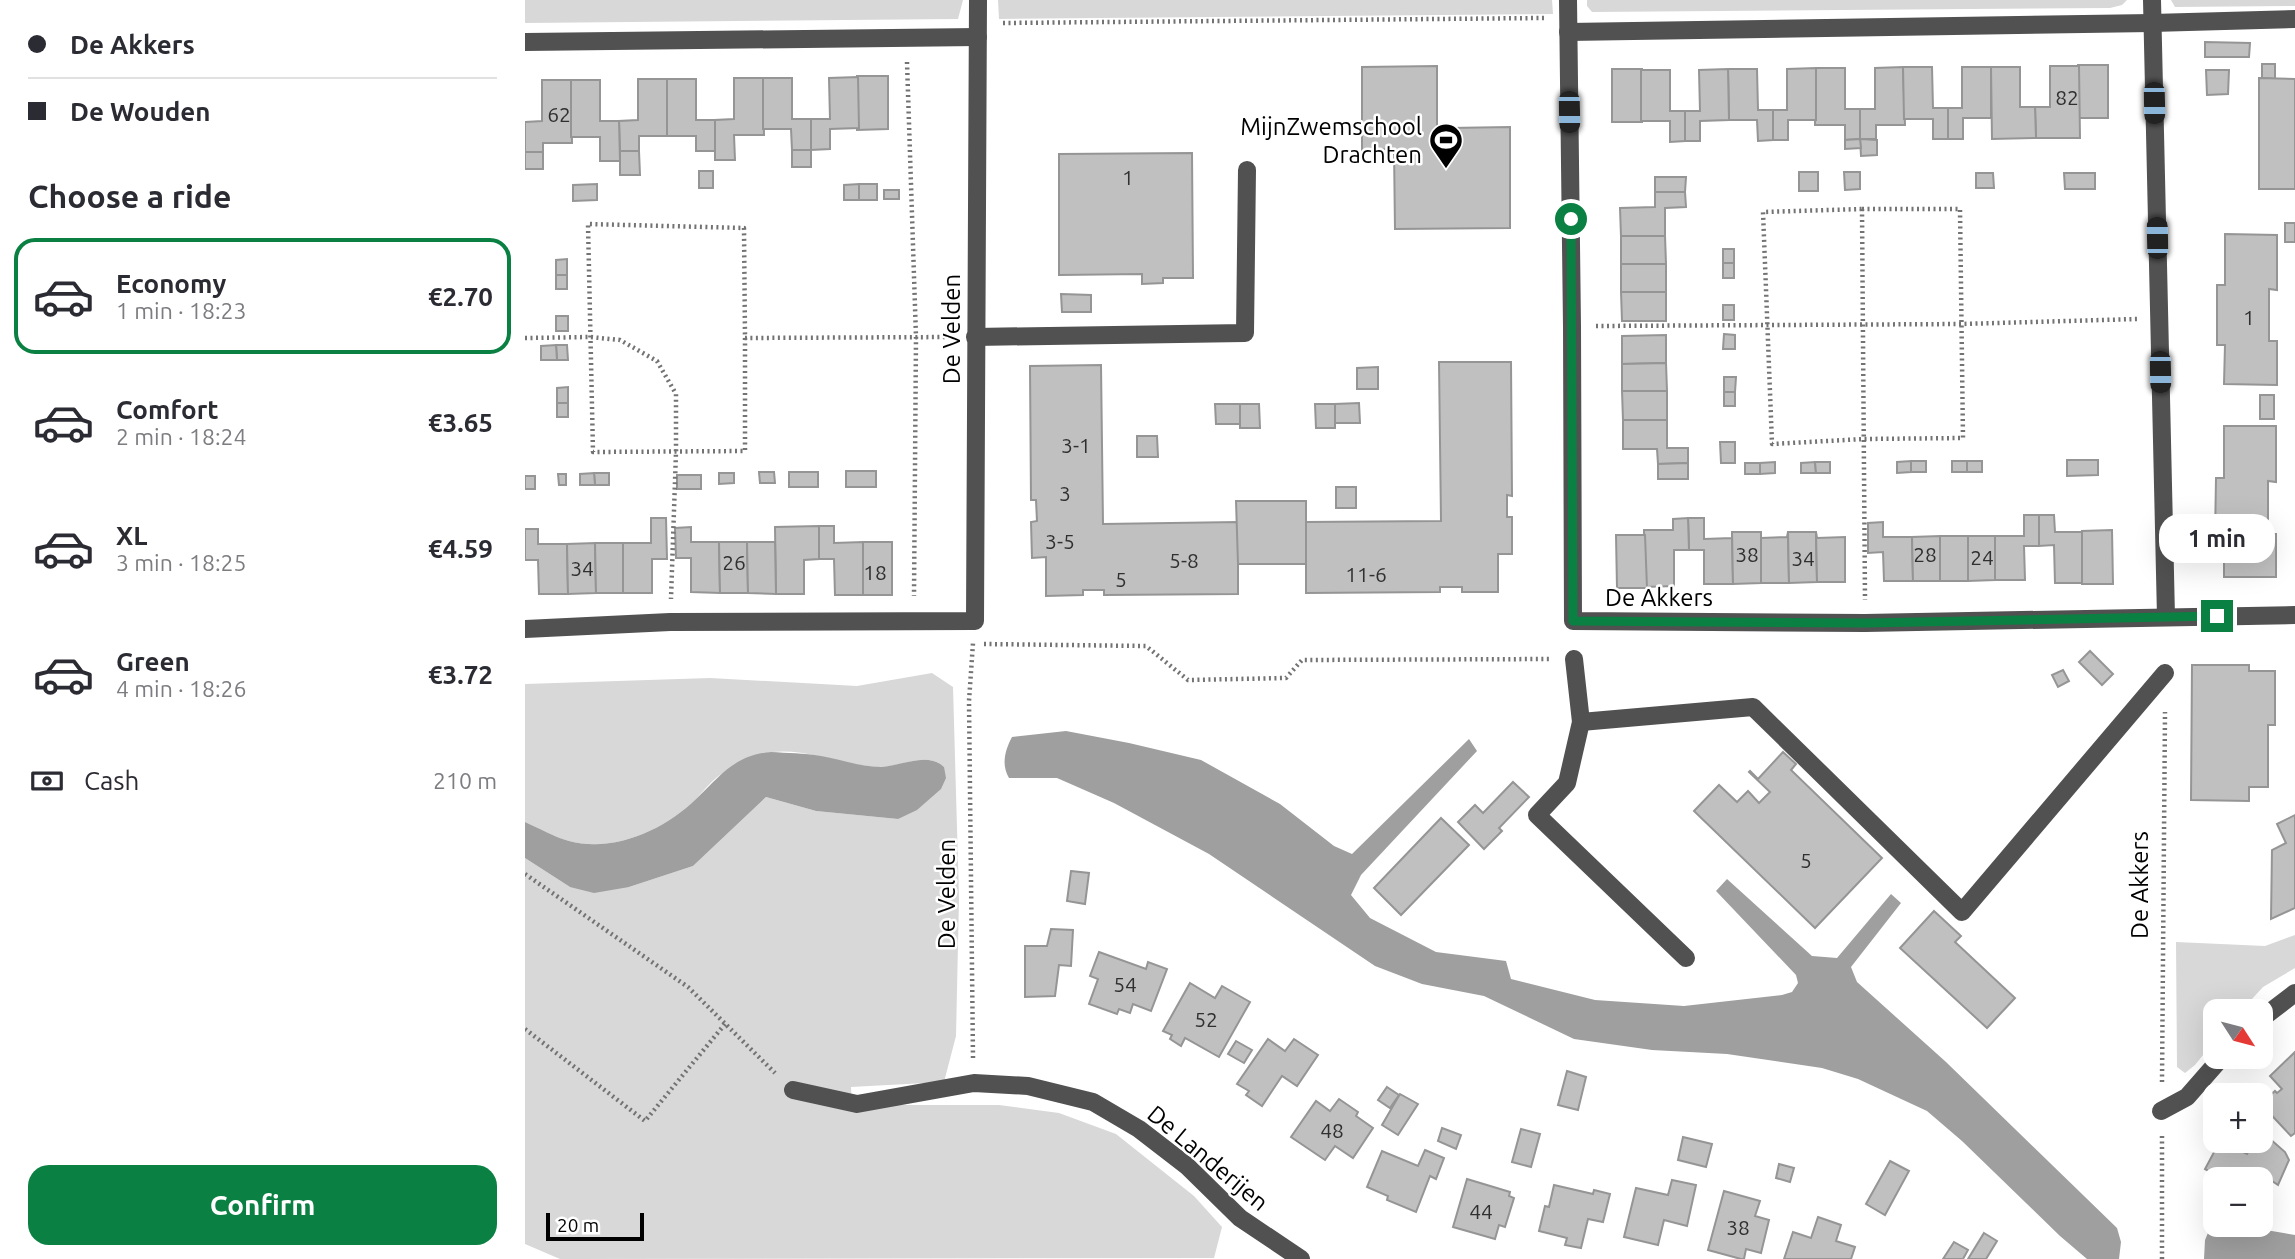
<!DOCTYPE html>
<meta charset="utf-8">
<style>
:root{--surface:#fff;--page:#f2f2f3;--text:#2b2b33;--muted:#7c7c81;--line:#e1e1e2;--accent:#0b8043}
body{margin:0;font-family:Ubuntu,sans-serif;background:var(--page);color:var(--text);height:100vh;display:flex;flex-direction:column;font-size:26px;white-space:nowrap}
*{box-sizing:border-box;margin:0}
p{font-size:23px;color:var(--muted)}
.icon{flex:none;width:38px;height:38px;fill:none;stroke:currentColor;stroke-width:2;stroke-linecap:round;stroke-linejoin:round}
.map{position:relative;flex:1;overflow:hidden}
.side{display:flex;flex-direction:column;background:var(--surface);width:525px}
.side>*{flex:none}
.hud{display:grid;align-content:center;height:154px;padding:0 28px;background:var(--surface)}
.needle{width:46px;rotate:126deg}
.tools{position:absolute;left:1678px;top:999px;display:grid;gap:14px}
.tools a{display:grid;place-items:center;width:70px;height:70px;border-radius:14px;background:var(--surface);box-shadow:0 7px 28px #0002;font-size:35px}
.scale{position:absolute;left:21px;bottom:18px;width:98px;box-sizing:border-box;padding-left:7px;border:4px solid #000;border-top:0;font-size:19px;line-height:24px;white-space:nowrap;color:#000;-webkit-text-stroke:5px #fff;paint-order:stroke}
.end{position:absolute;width:32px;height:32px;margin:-16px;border:9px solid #0b8043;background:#fff;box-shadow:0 0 0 4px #fff}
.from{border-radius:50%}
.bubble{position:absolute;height:49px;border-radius:21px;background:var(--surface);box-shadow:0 7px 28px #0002;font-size:23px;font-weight:600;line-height:49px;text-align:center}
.car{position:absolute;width:21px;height:42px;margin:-21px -10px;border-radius:9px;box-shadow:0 0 5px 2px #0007;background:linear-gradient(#222 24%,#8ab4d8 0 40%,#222 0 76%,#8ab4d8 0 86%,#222 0)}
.hud b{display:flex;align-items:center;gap:24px;height:66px;font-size:26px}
.hud b+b{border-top:2px solid var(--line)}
.hud i{width:18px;height:18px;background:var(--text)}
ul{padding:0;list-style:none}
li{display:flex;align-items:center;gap:21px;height:116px;margin:0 14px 10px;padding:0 14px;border:4px solid transparent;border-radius:21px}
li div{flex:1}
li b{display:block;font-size:26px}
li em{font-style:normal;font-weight:600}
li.selected{border-color:var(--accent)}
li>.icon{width:63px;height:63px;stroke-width:1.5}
h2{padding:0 28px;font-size:32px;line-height:84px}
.pay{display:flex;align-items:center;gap:18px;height:77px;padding:0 28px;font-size:26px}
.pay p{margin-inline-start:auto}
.primary-button{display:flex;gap:14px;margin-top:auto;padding:14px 28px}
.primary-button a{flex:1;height:80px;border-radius:21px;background:var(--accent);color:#fff;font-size:28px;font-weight:600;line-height:80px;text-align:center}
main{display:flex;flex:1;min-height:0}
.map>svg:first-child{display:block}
</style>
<main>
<section class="side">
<div class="hud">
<b><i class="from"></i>De Akkers</b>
<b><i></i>De Wouden</b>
</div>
<h2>Choose a ride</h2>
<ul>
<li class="selected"><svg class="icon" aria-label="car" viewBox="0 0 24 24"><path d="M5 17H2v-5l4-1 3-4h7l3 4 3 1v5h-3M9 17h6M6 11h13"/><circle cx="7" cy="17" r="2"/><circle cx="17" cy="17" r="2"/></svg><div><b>Economy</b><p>1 min · 18:23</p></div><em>€2.70</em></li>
<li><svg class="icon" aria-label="car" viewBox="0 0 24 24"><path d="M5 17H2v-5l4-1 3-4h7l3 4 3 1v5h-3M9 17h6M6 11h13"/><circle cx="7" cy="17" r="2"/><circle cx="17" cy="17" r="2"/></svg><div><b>Comfort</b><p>2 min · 18:24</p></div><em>€3.65</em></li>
<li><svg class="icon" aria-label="car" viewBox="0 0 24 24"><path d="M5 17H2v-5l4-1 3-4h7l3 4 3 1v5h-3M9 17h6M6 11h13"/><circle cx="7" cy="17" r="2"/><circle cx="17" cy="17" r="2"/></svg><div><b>XL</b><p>3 min · 18:25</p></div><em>€4.59</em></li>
<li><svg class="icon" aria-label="car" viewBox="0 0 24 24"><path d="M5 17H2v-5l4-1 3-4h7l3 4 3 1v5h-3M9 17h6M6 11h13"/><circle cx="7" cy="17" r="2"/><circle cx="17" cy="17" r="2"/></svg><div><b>Green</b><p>4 min · 18:26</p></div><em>€3.72</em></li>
</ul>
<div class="pay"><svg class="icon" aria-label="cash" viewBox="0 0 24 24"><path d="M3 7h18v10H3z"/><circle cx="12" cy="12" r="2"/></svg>Cash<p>210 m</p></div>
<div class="primary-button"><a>Confirm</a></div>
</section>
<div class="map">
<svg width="1770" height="1259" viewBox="0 0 1770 1259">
<rect width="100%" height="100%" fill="#fff"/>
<g fill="#d8d8d8">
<path d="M0,0H438L433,19L0,23Z"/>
<path d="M473,0H1027L1028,14L474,19Z"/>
<path d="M1062,0H1602L1597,5L1585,8L1067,12L1062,6Z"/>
<path d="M1646,0H1770V6L1650,7Z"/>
<path d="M407,673L428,687L434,898L431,1036L419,1082L326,1087L327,1105H474L534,1113L591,1134L669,1196L697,1227L689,1258L35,1259L0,1244V858L45,887H104L168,866L241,797L291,811L373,819L419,767C400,750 376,768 353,767C318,766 283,748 247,752C236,753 208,767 198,773C188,779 179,790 171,799C139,830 89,853 44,841C29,837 14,828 0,822V684L185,678L332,686Z"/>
<path d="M1770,935V968L1738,987L1716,1011L1690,1012V1040L1670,1065L1660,1073L1652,1067L1651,942L1740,946Z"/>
</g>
<g fill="#9f9f9f">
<path d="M541,731L604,743L676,760L755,804L809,846L827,854L944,739L952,751L836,875L826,895L845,918L911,952L981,961L986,979L1070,1000L1159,1006L1257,995L1267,992L1273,983L1271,975L1191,891L1202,879L1287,956L1312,958L1366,894L1376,903L1326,967L1332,982L1421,1062L1592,1228L1596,1242L1594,1259H1562L1535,1236L1437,1141L1402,1111L1333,1079L1297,1068L1202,1054L1127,1050L1049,1039L959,996L897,984L850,966L684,854L589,803L532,778H484C476,765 480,750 487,737Z"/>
<path d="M246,752C262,753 279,753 296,756C315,759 336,767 356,767C377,766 402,751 419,767L421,778L416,789L392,810L373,819L291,811L241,797L168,866L104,887L69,893L45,887L0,858V822C14,828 29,837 44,841C89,853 139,830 171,799C196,775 210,755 246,752Z"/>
<path d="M1690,1216V1225H1734L1741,1230L1770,1235V1259H1679L1680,1240Z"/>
</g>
<g fill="#c0c0c0" stroke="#959595" stroke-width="2">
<path d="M1680,42L1725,43L1724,57H1680Z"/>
<path d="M1737,64H1750V79L1737,78Z"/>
<path d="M1553,65H1583V118H1554Z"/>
<path d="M912,66V139H924V128L985,127V228L870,229L869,149L837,150V67Z"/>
<path d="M1525,66H1554L1555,138H1511L1510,107H1525Z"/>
<path d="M1378,67L1380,125H1351V139H1335V109H1350V68Z"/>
<path d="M1378,67H1407L1408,108H1423V139H1408V119H1379Z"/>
<path d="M1437,67H1466V118H1438V139H1423V108H1437Z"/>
<path d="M1466,67H1495V107H1510L1511,138L1467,139Z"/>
<path d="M1291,68H1320V109H1335V139L1320,140V125H1290Z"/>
<path d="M1291,68V120H1263V140H1248V110H1262V69Z"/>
<rect x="1087" y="69" width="30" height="53"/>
<path d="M1203,69H1232L1233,110H1248V140L1233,141L1232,120H1204Z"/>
<path d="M1203,69L1204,120L1175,121V141H1160V111H1175L1174,70Z"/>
<path d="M1116,70H1145V111H1160V141L1145,142V121H1116Z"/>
<path d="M1681,70H1704L1703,94L1682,95Z"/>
<path d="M332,76H363V129L332,130Z"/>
<path d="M333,77L334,128L305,129V149L286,150V119H305L304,78Z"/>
<path d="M209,78H238L239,135H209L210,160H190V120L209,119Z"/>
<path d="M238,78H267V119H286V150H267L266,129H238Z"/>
<path d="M1734,78L1770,79V189H1734Z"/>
<path d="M113,79H142V136H114V151H95L94,121L113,120Z"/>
<path d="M142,79H171V120H190V151H171V136H142Z"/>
<path d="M17,80H46L47,143H18V152H0V122L17,121Z"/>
<path d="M46,80H75V121H94L95,161H75V137H46Z"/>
<path d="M1335,139L1352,140V155L1336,156Z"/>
<path d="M1335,139L1336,148L1320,149V140Z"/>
<rect x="267" y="150" width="19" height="17"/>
<path d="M95,151H114L115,175H95Z"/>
<rect x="0" y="152" width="18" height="17"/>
<path d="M667,153L668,278H638V283L617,284V274L534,275V154Z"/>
<rect x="174" y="171" width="14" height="17"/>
<rect x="1274" y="172" width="19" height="19"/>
<path d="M1319,172H1335V189L1320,190Z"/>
<path d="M1451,173H1468L1469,188H1451Z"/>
<path d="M1539,173H1570V189H1540Z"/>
<path d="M1130,177H1161L1160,192H1130Z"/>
<path d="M72,184V200L48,201V185Z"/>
<path d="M334,184V200H319V185Z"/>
<rect x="334" y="184" width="18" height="16"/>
<rect x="359" y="190" width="15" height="9"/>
<path d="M1130,192H1160L1161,207L1140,208V236H1096L1095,208L1130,207Z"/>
<rect x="1760" y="223" width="10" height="19"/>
<path d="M1700,234L1752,235V290L1744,289V341H1752V385L1699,384L1700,345H1692V285H1700Z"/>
<path d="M1096,236H1140L1141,264H1096Z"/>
<rect x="1198" y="249" width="11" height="14"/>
<path d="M42,259V275H31V260Z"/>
<rect x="1198" y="263" width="11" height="15"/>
<rect x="1096" y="264" width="45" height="28"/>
<rect x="31" y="275" width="11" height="14"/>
<path d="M1096,292H1141V321H1097Z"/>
<path d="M536,294L566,295V312H537Z"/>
<rect x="1198" y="305" width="11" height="15"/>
<rect x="31" y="316" width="12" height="15"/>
<path d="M1199,334L1210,335V349H1198Z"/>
<path d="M1141,335V363L1097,364V336Z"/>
<path d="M31,345H42L43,360H32Z"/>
<path d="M31,345L32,360H16V346Z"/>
<path d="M914,362H986L987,496L982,495V517H987V554H973V592H937V587H915V592L781,593V522L916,521Z"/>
<path d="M1141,363L1142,391H1097V364Z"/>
<path d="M576,365L578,524L713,522V594L579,595V590H558V595L521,596V557L507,558L506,522L512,521L511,500H506L505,366Z"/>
<path d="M853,367V389H832V368Z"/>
<path d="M1199,377H1211L1210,392H1199Z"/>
<path d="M43,387V403H32V388Z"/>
<path d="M1097,391H1142V420H1098Z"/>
<rect x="1199" y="392" width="11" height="14"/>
<rect x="1735" y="395" width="14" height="24"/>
<rect x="32" y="403" width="11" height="14"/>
<path d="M834,403L835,423H809L810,404Z"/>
<path d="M690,404H715V424H691Z"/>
<path d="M715,404H734L735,428H715Z"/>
<path d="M790,404H810V428H791Z"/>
<path d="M1098,420H1142V448H1163V463L1133,464L1132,449H1098Z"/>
<path d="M1699,426H1751V482L1743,481V534H1751V577H1699V538L1690,537L1691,478H1699Z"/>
<path d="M612,436H632L633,457H612Z"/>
<path d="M1195,442H1210V463H1196Z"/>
<path d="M1542,460H1573V475L1542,476Z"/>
<rect x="1386" y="461" width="15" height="11"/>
<path d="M1386,461V472L1372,473V462Z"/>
<rect x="1427" y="461" width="15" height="11"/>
<rect x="1442" y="461" width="15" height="11"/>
<path d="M1250,462V473L1235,474V463Z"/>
<path d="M1290,462L1291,473H1276V463Z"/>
<path d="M1290,462H1305V473H1291Z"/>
<path d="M1163,463V479H1133V464Z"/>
<rect x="1220" y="463" width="15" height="11"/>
<rect x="321" y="471" width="30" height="16"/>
<path d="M234,472H249L250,483H235Z"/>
<rect x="264" y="472" width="29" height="15"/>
<path d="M69,473H84V485H70Z"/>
<path d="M69,473L70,485H55V474Z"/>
<path d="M194,473H209V483L194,484Z"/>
<path d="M33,474H41V485H34Z"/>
<rect x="152" y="475" width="24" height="14"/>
<rect x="0" y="476" width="10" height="13"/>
<rect x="811" y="487" width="20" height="21"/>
<path d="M711,501H781V564H713Z"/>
<path d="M1499,515H1514V546H1499L1500,580H1470V536H1499Z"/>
<path d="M1514,515H1529L1530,532H1559V583H1530L1529,545L1514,546Z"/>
<path d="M126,518H141L142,559H127V593H98V543H126Z"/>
<path d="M1163,518H1179V539L1207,538V532L1208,584H1179V550H1164Z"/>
<path d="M1163,518L1164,550H1149V586L1120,587L1119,530H1148V519Z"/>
<path d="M1358,522V537H1387L1388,581H1359L1358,552L1343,553V523Z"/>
<path d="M294,526V559L279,560V594H251L250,527Z"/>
<path d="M294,526H309V543L338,542V595H310L309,559H294Z"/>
<path d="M166,527V542H194L195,593L166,592V558H151L150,528Z"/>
<path d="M0,529H13V544H42L43,594H14L13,560H0Z"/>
<path d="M1587,530L1588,584H1557V531Z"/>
<path d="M1207,532H1236V583L1208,584Z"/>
<path d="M1236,532V538L1262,537L1263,532L1264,583H1236Z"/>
<path d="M1263,532H1291L1292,582L1264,583Z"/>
<path d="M1291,532L1292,538L1320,537V582H1292Z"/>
<path d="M1091,535H1120L1122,588H1092Z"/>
<rect x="1415" y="536" width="28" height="45"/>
<path d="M1415,536V581H1388L1387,537Z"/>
<path d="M1443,536H1470V580L1443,581Z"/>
<path d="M194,542H222L223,593H195Z"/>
<path d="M222,542H250L251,594L223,593Z"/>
<rect x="338" y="542" width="29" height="53"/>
<path d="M70,543L71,593L43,594L42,544Z"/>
<path d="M70,543H98V593H71Z"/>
<path d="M1565,651L1588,674L1577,685L1554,662Z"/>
<path d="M1667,665H1724V671H1750V725H1743V787H1724V801L1666,800Z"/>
<path d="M1538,670L1544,681L1533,687L1527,675Z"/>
<path d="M1258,752L1271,764L1266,770L1357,858L1290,928L1169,811L1194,785L1212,802L1223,791L1234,803L1245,792L1224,772L1225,771L1233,779Z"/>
<path d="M988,782L1004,797L974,828L977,831L959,849L933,822L950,805L958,813Z"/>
<path d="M1770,815V908L1746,919L1747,850L1761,843L1752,824Z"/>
<path d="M916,818L944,845L876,915L849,888Z"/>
<path d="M546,871L564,873L560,904L542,901Z"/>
<path d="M1409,911L1436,936L1430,942L1490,998L1462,1028L1375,948Z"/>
<path d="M526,929L548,930L546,966L534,965L530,996L500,997V946H522Z"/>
<path d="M574,952L621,969L623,962L642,969L626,1011L608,1004L605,1013L594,1009L592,1014L564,1004L573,979L565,976Z"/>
<path d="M665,983L690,998L697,986L725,1002L694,1057L660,1038L656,1046L645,1039L647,1035L638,1031Z"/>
<path d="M743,1039L760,1051L769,1039L793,1055L772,1086L757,1076L737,1106L721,1095L724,1091L712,1084Z"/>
<path d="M711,1041L727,1050L719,1063L703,1054Z"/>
<path d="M1770,1052V1133L1766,1136L1736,1104L1750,1091L1752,1093L1757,1089L1745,1076Z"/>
<path d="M1042,1071L1061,1077L1053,1110L1033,1105Z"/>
<path d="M862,1087L874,1095L865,1108L853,1100Z"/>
<path d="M875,1094L893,1104L873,1135L857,1125Z"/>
<path d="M814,1099L833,1112L831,1116L848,1128L828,1158L810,1146L800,1160L766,1137L791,1101L805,1111Z"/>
<path d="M917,1128L936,1135L931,1149L913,1141Z"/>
<path d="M996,1129L1015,1134L1006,1167L987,1162Z"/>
<path d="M1736,1131L1760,1152L1764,1160L1753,1185L1747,1181L1738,1199L1736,1198V1180H1700L1680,1169L1695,1141L1722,1154L1729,1141H1736Z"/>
<path d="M1158,1137L1187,1144L1181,1167L1153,1160Z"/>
<path d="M900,1150L919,1158L911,1179L905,1176L891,1212L862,1200L863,1196L842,1187L857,1151L893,1166Z"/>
<path d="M1365,1161L1384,1171L1360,1215L1341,1204Z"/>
<path d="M1254,1164L1269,1168L1265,1182L1251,1178Z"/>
<path d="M942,1179L985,1192L984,1196L989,1198L980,1227L974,1225L970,1239L928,1227Z"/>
<path d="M1147,1180L1171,1185L1162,1226L1139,1220L1133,1245L1099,1237L1111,1188L1143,1195Z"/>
<path d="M1029,1185L1068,1194L1069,1190L1085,1194L1078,1222L1063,1219L1056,1248L1040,1245L1042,1238L1014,1231L1020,1206L1024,1207Z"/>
<path d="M1199,1191L1235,1201L1230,1216L1244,1220L1236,1253L1221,1249L1219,1259H1216L1183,1250Z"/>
<path d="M1293,1217L1316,1225L1311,1241L1330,1247L1326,1259H1259L1268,1232L1286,1238Z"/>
<path d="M1459,1233L1472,1241L1461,1259H1443Z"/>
<path d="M1429,1242L1443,1250L1438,1259H1418Z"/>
</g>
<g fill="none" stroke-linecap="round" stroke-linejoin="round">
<g stroke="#737373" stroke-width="4.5" stroke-dasharray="2 3.5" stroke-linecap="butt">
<path d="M478,23L1019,18"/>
<path d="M382,62L391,337L389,596"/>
<path d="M1337,209H1435L1438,438L1339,439L1247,444L1238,212Z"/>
<path d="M1337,209L1340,600"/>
<path d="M1071,326L1437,324L1612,319"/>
<path d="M0,338L65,337L95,340L132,361L151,394V452L146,599"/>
<path d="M220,338V451L68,452L63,224L219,228L220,338L428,337"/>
<path d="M459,644L621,646L663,680L761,678L777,660L1026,659"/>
<path d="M0,874L163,987L250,1073"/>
<path d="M0,1029L120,1121L200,1024"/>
<path d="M448,1058L444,701L448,643"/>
<path d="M1637,1082L1640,712"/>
<path d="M1637,1136V1259"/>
</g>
<g stroke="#515151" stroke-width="18">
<path d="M1043,0L1047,326L1048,621L1340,623L1770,615"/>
<path d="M1627,0L1641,617"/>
<path d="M1043,32L1627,23L1770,19"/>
<path d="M0,42L453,37"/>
<path d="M450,337L720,333L722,170"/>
<path d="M0,629L145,622L450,621L453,0"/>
<path d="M1049,659L1056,722L1042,783L1012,815L1161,958"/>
<path d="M1056,722L1228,707L1437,912L1640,673"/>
<path d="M1736,1019L1770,993"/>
<path d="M268,1090L332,1104L449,1083L503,1086L568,1102L614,1129L662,1166L715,1218L776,1259"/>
<path d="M1636,1111L1662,1097L1697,1057"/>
</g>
</g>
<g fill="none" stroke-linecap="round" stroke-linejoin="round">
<path stroke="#0b8043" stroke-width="9" d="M1046,219L1048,621L1340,623L1692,616"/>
</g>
<defs>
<g id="stadium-pin" transform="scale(1.75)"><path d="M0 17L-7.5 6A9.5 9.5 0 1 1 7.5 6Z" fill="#000" stroke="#fff"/><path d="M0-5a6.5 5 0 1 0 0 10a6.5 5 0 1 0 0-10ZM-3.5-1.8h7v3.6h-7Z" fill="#fff"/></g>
</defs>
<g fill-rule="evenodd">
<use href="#stadium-pin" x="921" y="140"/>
</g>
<g text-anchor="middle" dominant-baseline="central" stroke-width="5" stroke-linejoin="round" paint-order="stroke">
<g font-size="21" fill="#303030">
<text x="1542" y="97">82</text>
<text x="34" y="114">62</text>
<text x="603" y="177">1</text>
<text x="1724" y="317">1</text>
<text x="551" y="445">3-1</text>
<text x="540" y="493">3</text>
<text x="535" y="541">3-5</text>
<text x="1222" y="554">38</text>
<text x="1400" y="554">28</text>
<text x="1457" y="557">24</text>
<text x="1278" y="558">34</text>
<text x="659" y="560">5-8</text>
<text x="209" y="562">26</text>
<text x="57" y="568">34</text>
<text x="350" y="572">18</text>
<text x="841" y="574">11-6</text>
<text x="596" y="579">5</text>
<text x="1281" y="860">5</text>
<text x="600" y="984">54</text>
<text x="681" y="1019">52</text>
<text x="807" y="1130">48</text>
<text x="956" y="1211">44</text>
<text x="1213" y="1227">38</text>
</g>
<g font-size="24" fill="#000" stroke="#fff" text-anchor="end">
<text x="897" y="126">MijnZwemschool<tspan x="897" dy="28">Drachten</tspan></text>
</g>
<g font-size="24" fill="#000" stroke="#fff">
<text transform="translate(426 329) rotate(-90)">De Velden</text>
<text x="1134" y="597">De Akkers</text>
<text transform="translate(1614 885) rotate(-90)">De Akkers</text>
<text transform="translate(421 894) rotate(-90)">De Velden</text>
<text transform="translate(683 1158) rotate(40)">De Landerijen</text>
</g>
</g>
</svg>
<div class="tools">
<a><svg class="needle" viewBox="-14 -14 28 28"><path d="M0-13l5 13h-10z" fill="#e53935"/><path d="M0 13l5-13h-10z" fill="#7c7c81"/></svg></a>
<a>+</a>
<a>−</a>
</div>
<div class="scale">20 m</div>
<i class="end from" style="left:1046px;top:219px"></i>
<i class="end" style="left:1692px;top:616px"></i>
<div class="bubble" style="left:1634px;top:514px;width:116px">1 min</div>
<i class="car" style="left:1629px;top:103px;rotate:179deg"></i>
<i class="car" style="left:1044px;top:112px;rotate:179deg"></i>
<i class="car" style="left:1632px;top:238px;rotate:359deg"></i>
<i class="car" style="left:1635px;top:372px;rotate:179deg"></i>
</div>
</main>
